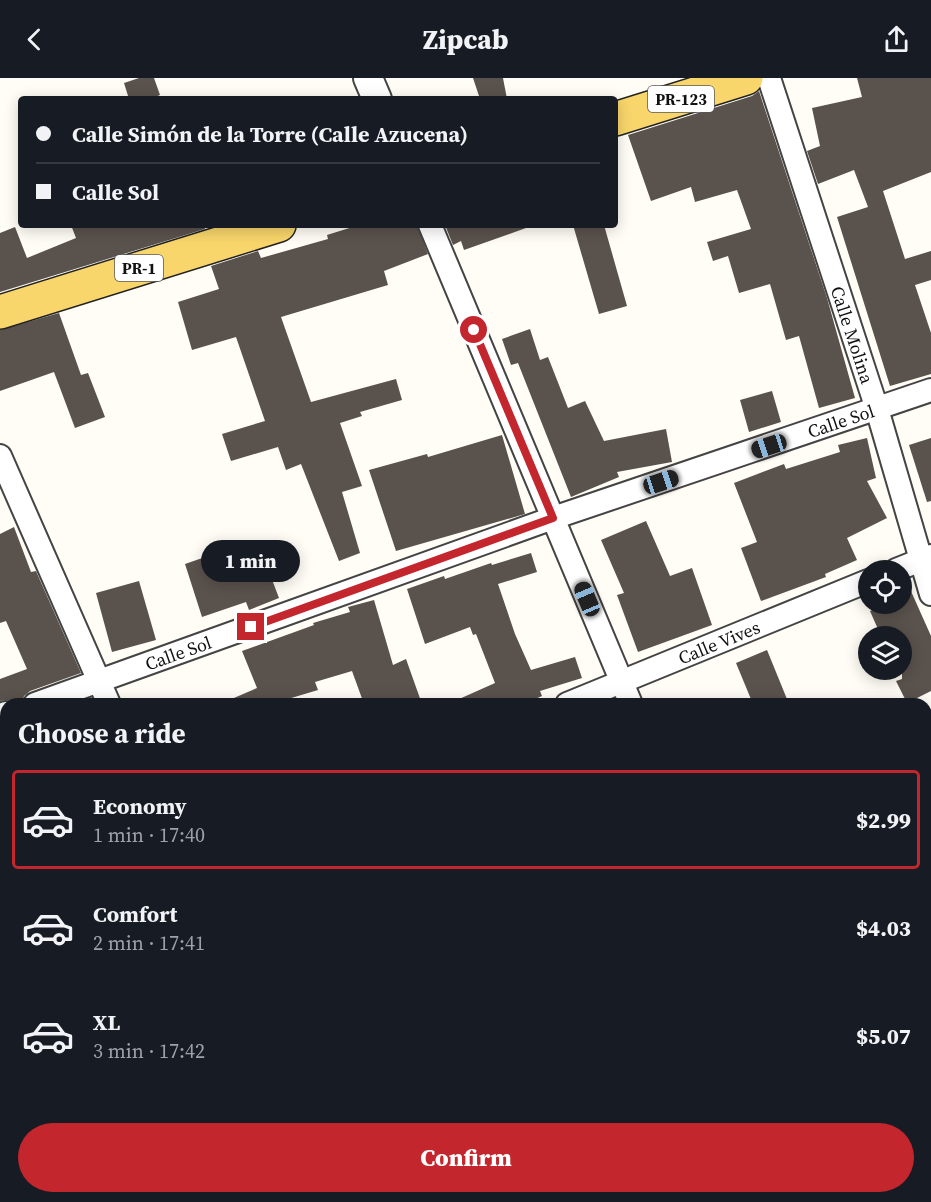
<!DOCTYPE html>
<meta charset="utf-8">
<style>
:root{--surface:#171b24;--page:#20242c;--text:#f1f3f6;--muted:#9ea1a6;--line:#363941;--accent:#c4262e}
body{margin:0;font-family:"Source Serif 4",serif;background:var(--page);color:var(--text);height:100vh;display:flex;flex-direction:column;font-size:22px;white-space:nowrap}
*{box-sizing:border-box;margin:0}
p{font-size:20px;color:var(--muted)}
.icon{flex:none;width:33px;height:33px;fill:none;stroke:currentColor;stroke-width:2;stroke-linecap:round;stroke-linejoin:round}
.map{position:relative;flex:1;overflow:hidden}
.side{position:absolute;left:0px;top:620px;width:932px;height:506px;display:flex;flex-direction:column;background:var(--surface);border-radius:18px 18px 0 0;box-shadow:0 3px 15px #0003}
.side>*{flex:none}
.top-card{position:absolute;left:18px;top:18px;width:600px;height:132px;border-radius:6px;box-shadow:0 3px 15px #0003;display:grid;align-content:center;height:132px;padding:0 18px;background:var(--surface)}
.buttons{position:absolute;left:858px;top:482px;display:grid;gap:12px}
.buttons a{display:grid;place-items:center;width:54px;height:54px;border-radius:50%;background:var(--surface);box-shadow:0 3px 15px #0003;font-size:30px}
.end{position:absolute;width:27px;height:27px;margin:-14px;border:8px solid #c4262e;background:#fff;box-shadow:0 0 0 3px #fff}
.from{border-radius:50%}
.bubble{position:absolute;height:42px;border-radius:21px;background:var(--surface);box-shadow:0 3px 15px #0003;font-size:20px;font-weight:800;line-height:42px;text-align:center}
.car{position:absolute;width:18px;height:36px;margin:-18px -9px;border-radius:8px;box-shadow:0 0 4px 2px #0007;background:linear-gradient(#222 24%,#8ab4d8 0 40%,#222 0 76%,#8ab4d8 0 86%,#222 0)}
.top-card b{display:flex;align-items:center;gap:21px;height:57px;font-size:22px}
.top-card b+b{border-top:2px solid var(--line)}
.top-card i{width:15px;height:15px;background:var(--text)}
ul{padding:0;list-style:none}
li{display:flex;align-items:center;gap:18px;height:99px;margin:0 12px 9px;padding:0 6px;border:3px solid transparent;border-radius:6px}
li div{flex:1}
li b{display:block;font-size:22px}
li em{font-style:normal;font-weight:800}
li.selected{border-color:var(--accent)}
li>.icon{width:54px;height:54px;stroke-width:1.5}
h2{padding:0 18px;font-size:27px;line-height:72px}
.action{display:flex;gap:12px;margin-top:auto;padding:12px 18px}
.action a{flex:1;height:69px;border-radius:36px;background:var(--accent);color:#fff;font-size:24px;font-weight:800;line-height:69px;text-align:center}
header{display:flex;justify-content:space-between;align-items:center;height:78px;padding:0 18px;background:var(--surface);font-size:27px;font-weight:800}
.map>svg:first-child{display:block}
</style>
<header><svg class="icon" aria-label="back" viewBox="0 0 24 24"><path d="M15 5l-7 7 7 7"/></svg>Zipcab<svg class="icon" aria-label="share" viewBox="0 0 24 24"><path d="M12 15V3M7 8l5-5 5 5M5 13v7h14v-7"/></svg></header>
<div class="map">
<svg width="931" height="1124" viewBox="0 0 931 1124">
<rect width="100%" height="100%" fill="#fffdf5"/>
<g fill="#5a524d">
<path d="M139,0H154L160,17L150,21H129L124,5Z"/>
<path d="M473,0H503L507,21H480Z"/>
<path d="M857,0H931V94L883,113L905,181L931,173V202L915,207L931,255V296L890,308L837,139L868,129L854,92L818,106L807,73L820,68L812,30L862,19Z"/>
<path d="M759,13L827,220L855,320L819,330L799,258L786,262L770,206L739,215L728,178L713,183L707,164L751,151L737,112L695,124L691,109L651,123L628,57L752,18Z"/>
<path d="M71,147H204L205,151L0,214V155L15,149L27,180L76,160Z"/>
<path d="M359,147H417L428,176L384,193L388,207L281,239L311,324L396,301L402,322L360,334L362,338L340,345L362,408L342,414L360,475L339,483L301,386L286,392L278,369L231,383L222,356L265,343L236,259L192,272L178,224L219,211L211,188L258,173L261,180L328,161L327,157Z"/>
<path d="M445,147H526V150L464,172L461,163L453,167Z"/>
<path d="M573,147H604L627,228L599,236Z"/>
<path d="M59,235L81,297L88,295L105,339L75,350L54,294L0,313V252Z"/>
<path d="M530,251L540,282L548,279L568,330L585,323L604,363L666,351L672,384L617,394L619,399L571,419L518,285L511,287L502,261Z"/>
<path d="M772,313L781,344L749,354L740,322Z"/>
<path d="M502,357L525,436L396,473L369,392L427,376L428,379Z"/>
<path d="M867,360L876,400L867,403L887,440L847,460L857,482L825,496L826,499L761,523L741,470L757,464L734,405L784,386L786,391L840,374L838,367Z"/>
<path d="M931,360V423L927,424L909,367Z"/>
<path d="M646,443L670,498L692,490L712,547L638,574L617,517L624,515L601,462Z"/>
<path d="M14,449L31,494L36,493L81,595L30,613L24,618L22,626H15L8,622L0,623V601L27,591L6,543L0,545V456Z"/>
<path d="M260,470L279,520L249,532L246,524L202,539L185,486L211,477L214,487Z"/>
<path d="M531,475L537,494L498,506L515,556L531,592L575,579L582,600L540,613L542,618L524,626H448L495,605L476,556L473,557L470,549L425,566L407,511L444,498L445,501L491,485L492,487Z"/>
<path d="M906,502L931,558V613L907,625L896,603L902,601V558H881L870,533L887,525H902V504Z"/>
<path d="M139,503L156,562L112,574L96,515Z"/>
<path d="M374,522L393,587L406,581L422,626H364L352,593L315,604L318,612L288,621L290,626H220L257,610L242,573L314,547L313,545L350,534L348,529Z"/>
<path d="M767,572L789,626H753L736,585Z"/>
</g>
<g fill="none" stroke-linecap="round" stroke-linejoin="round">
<g stroke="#444" stroke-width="26">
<g id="minor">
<path id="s1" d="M769,0L877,331L931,516"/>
<path d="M430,147L631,626"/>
<path d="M0,378L109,626"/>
<path d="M896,492L931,478"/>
<path id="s2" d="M35,626L553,440L931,312"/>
<path id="s3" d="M567,626L868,503"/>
<path d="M0,637L6,635"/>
<path d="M926,847L931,845"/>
<path d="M0,865L6,863"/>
<path d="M315,1119L317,1124"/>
<path d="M539,1119L542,1124"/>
<path d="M840,1119L842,1124"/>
<path d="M276,1124L289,1119"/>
<path d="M694,1124L706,1119"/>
</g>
</g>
<g stroke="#444" stroke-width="32">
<path id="tertiary" d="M368,0L377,21"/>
</g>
<g stroke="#222" stroke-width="36">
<g id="primary">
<path d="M615,41L746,0"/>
<path d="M0,234L279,147"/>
</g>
</g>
<use href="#minor" stroke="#fff" stroke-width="22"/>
<use href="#tertiary" stroke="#fff" stroke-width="28"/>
<use href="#primary" stroke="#f9d66b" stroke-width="33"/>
</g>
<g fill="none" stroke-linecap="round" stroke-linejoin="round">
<path stroke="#c4262e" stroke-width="8" d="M251,549L553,440L474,252"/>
</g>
<g text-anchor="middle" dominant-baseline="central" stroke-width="6" stroke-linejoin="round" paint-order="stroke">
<g fill="#fff" stroke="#585858" stroke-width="1.5">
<rect x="648" y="8" width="66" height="26" rx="4.5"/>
<rect x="115" y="177" width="48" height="26" rx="4.5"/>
</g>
<g font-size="16" font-weight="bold" fill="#111">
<text x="681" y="21">PR-123</text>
<text x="139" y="190">PR-1</text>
</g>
<g font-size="18" fill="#111" stroke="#fff">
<text stroke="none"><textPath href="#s1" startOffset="270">Calle Molina</textPath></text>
<text stroke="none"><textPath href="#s2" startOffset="854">Calle Sol</textPath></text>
<text stroke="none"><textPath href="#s3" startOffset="164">Calle Vives</textPath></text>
<text stroke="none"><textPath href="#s2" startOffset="152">Calle Sol</textPath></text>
</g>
</g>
</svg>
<div class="buttons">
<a><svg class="icon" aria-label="locate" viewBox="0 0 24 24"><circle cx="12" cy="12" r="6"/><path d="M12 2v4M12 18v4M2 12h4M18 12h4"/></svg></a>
<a><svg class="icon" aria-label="layers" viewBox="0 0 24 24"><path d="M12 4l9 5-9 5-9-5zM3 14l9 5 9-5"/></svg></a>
</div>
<i class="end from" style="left:474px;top:252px"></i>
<i class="end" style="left:251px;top:549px"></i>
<div class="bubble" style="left:201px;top:462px;width:99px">1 min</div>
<i class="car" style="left:769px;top:368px;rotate:252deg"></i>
<i class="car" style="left:661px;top:404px;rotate:72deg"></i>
<i class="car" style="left:587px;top:521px;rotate:337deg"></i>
<div class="top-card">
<b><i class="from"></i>Calle Simón de la Torre (Calle Azucena)</b>
<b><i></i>Calle Sol</b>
</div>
<section class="side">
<h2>Choose a ride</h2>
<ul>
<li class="selected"><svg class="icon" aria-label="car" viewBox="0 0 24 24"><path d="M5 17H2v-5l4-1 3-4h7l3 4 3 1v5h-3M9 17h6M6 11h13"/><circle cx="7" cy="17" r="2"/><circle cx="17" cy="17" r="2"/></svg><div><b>Economy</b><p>1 min · 17:40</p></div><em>$2.99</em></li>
<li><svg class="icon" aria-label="car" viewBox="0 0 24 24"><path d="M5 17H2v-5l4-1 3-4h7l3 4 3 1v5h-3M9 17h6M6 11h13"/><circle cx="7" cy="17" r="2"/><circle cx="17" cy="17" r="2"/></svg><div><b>Comfort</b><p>2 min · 17:41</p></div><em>$4.03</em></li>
<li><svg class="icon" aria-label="car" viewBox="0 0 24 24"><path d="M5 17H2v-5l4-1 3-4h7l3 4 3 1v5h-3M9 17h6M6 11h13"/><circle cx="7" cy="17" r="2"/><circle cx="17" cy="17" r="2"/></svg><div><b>XL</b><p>3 min · 17:42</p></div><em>$5.07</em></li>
</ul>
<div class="action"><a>Confirm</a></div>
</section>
</div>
